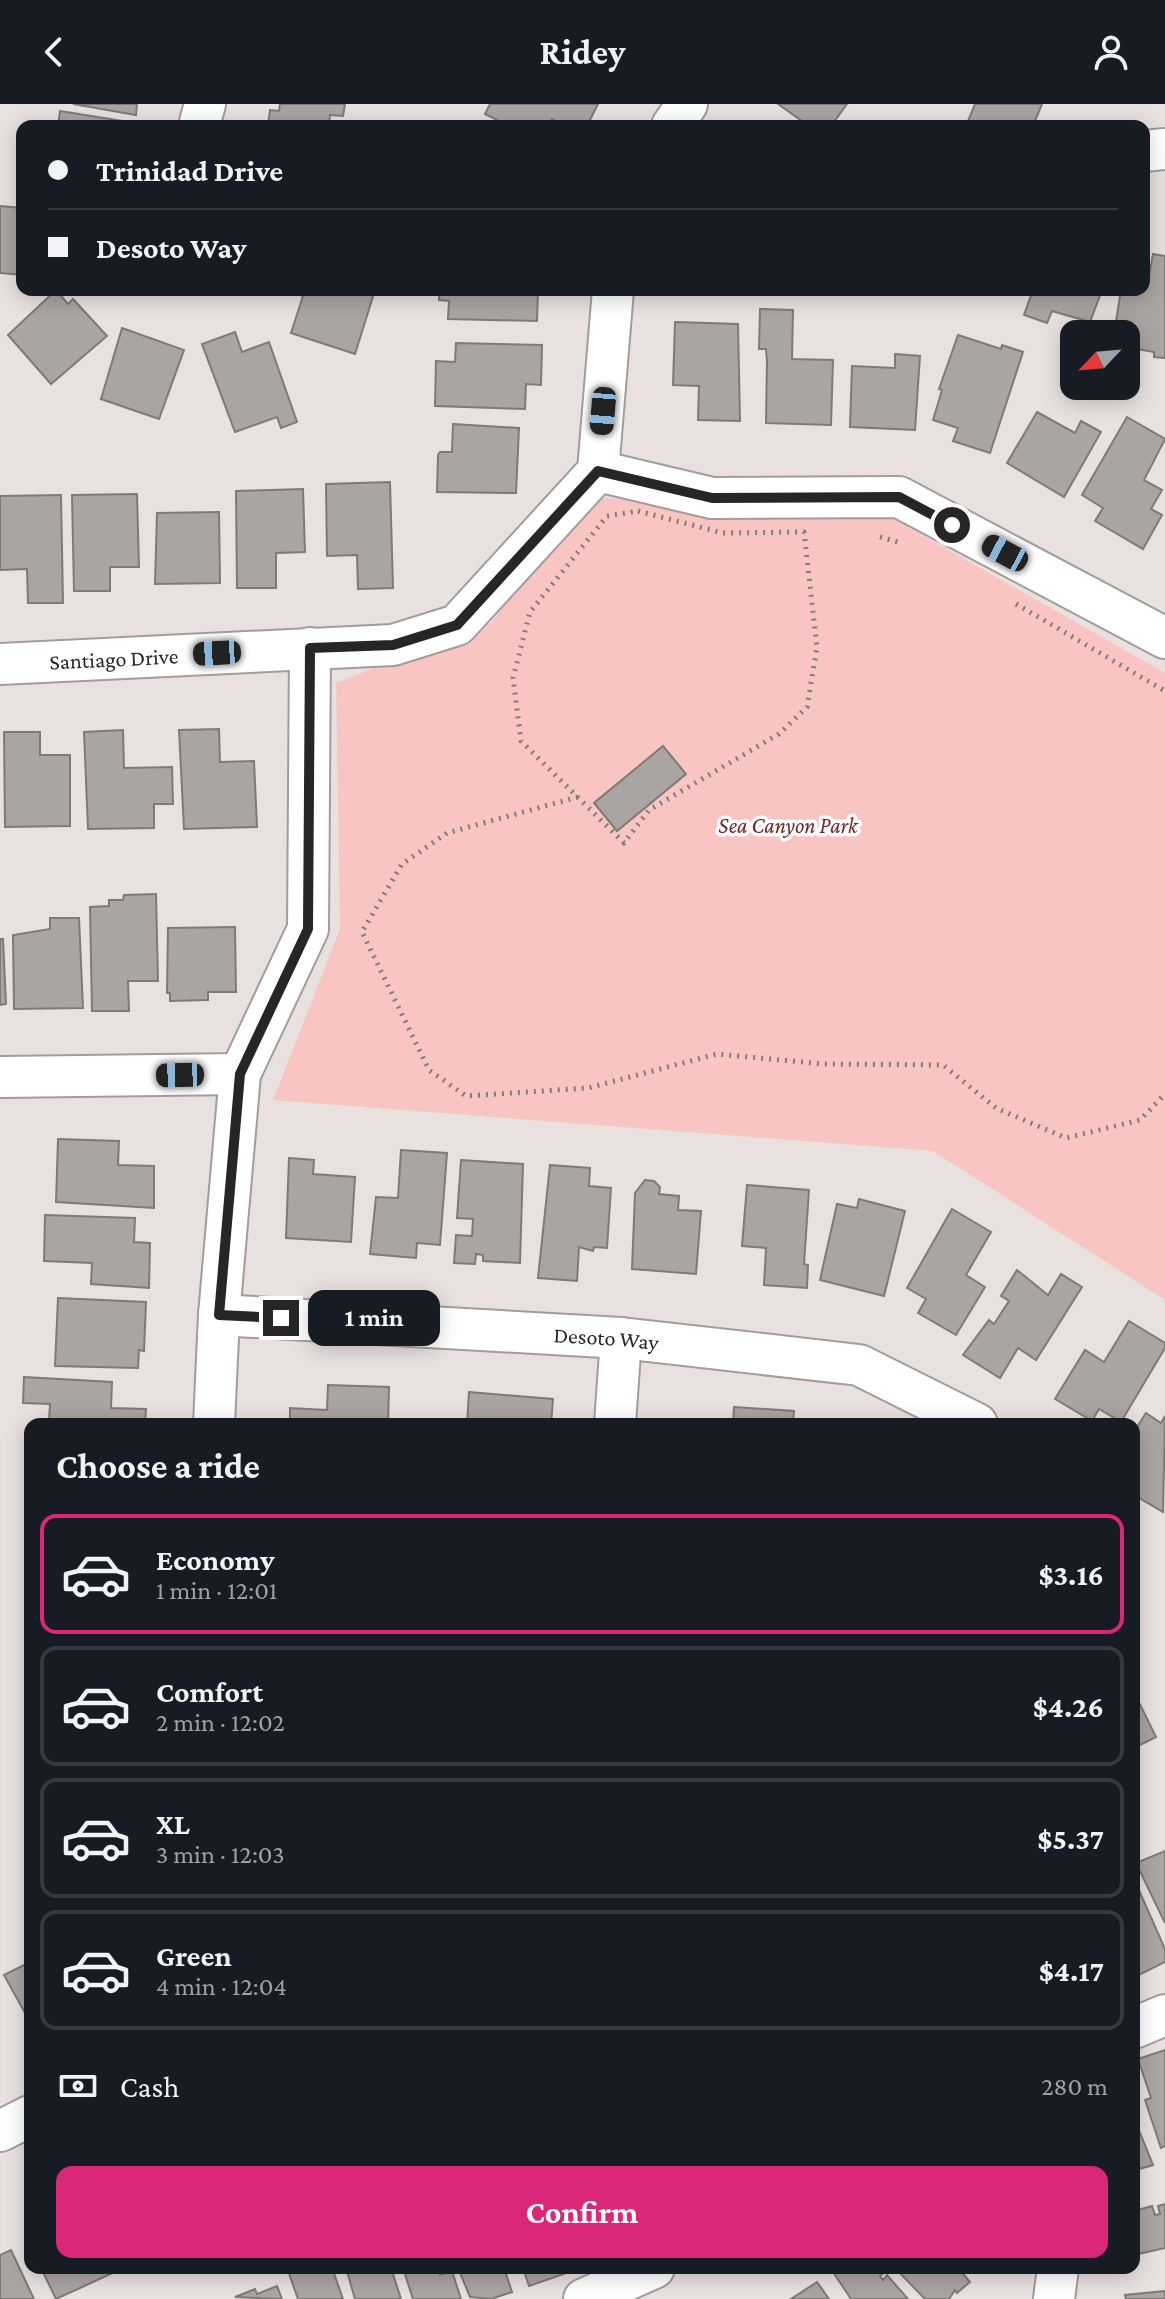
<!DOCTYPE html>
<meta charset="utf-8">
<style>
:root{--surface:#171b24;--page:#20242c;--text:#f1f3f6;--muted:#9ea1a6;--line:#363941;--accent:#db2777}
body{margin:0;font-family:"Crimson Pro",serif;background:var(--page);color:var(--text);height:100vh;display:flex;flex-direction:column;font-size:30px;white-space:nowrap}
*{box-sizing:border-box;margin:0}
p{font-size:26px;color:var(--muted)}
.icon{flex:none;width:44px;height:44px;fill:none;stroke:currentColor;stroke-width:2;stroke-linecap:round;stroke-linejoin:round}
.map{position:relative;flex:1;overflow:hidden}
.panel{position:absolute;left:24px;top:1314px;width:1116px;height:856px;display:flex;flex-direction:column;background:var(--surface);border-radius:16px;box-shadow:0 4px 20px #0003}
.panel>*{flex:none}
.hud{position:absolute;left:16px;top:16px;width:1134px;height:176px;border-radius:16px;box-shadow:0 4px 20px #0003;display:grid;align-content:center;height:176px;padding:0 32px;background:var(--surface)}
.needle{width:52px;rotate:244deg}
.controls{position:absolute;left:1060px;top:216px;display:grid;gap:16px}
.controls a{display:grid;place-items:center;width:80px;height:80px;border-radius:16px;background:var(--surface);box-shadow:0 4px 20px #0003;font-size:40px}
.end{position:absolute;width:36px;height:36px;margin:-18px;border:10px solid #272525;background:#fff;box-shadow:0 0 0 4px #fff}
.from{border-radius:50%}
.bubble{position:absolute;height:56px;border-radius:16px;background:var(--surface);box-shadow:0 4px 20px #0003;font-size:26px;font-weight:700;line-height:56px;text-align:center}
.car{position:absolute;width:24px;height:48px;margin:-24px -12px;border-radius:10px;box-shadow:0 0 6px 2px #0007;background:linear-gradient(#222 24%,#8ab4d8 0 40%,#222 0 76%,#8ab4d8 0 86%,#222 0)}
.hud b{display:flex;align-items:center;gap:28px;height:76px;font-size:30px}
.hud b+b{border-top:2px solid var(--line)}
.hud i{width:20px;height:20px;background:var(--text)}
ul{padding:0;list-style:none}
li{display:flex;align-items:center;gap:24px;height:120px;margin:0 16px 12px;padding:0 16px;border:4px solid var(--line);border-radius:16px}
li div{flex:1}
li b{display:block;font-size:30px}
li em{font-style:normal;font-weight:700}
li.on{border-color:var(--accent)}
li>.icon{width:72px;height:72px;stroke-width:1.5}
h2{padding:0 32px;font-size:36px;line-height:96px}
.pay{display:flex;align-items:center;gap:20px;height:88px;padding:0 32px;font-size:30px}
.pay p{margin-inline-start:auto}
.primary-button{display:flex;gap:16px;margin-top:auto;padding:16px 32px}
.primary-button a{flex:1;height:92px;border-radius:16px;background:var(--accent);color:#fff;font-size:32px;font-weight:700;line-height:92px;text-align:center}
header{display:flex;justify-content:space-between;align-items:center;height:104px;padding:0 32px;background:var(--surface);font-size:36px;font-weight:700}
.map>svg:first-child{display:block}
</style>
<header><svg class="icon" aria-label="back" viewBox="0 0 24 24"><path d="M15 5l-7 7 7 7"/></svg>Ridey<svg class="icon" aria-label="person" viewBox="0 0 24 24"><circle cx="12" cy="8" r="4"/><path d="M4 21q1-7 8-7t8 7"/></svg></header>
<div class="map">
<svg width="1165" height="2195" viewBox="0 0 1165 2195">
<rect width="100%" height="100%" fill="#e8e1e0"/>
<path fill="#f9c5c3" d="M586,393L887,411L1165,569V1196L933,1047L273,996L340,825L336,579L491,519Z"/>
<g fill="#aaa4a3" stroke="#7f7978" stroke-width="2">
<path d="M73,0H137L136,11Z"/>
<path d="M280,0H345L343,12L330,11L329,22H268L270,6L279,7Z"/>
<path d="M490,0H598L587,22H564L552,15L548,22H509L485,10Z"/>
<path d="M778,0H847L831,22H809Z"/>
<path d="M975,0H1042L1033,22H966Z"/>
<path d="M60,7L123,17L122,22H58Z"/>
<path d="M0,102L22,104V171L0,169Z"/>
<path d="M1153,150L1165,152V254L1154,253V248L1126,243V230H1114L1121,186L1147,183Z"/>
<path d="M56,186L68,200L73,195L107,232L51,280L8,231Z"/>
<path d="M284,186H375L355,250L291,229L303,192Z"/>
<path d="M439,186H538L537,217L448,215L449,197L439,196Z"/>
<path d="M1033,186H1102L1090,218L1052,207L1047,219L1024,211Z"/>
<path d="M760,205L793,206L792,255L833,256L831,321L766,319L767,257L766,245H759Z"/>
<path d="M675,218L738,220L740,317L698,316L699,282L673,281Z"/>
<path d="M122,224L184,246L159,315L101,295Z"/>
<path d="M235,228L242,248L269,238L297,318L281,324L277,313L235,328L202,240Z"/>
<path d="M958,231L1001,245L1002,241L1023,248L990,349L953,337L958,324L933,316L942,286L939,285Z"/>
<path d="M456,239L542,241L541,281L526,280L525,305L435,302L436,257L455,258Z"/>
<path d="M895,250L920,252L915,326L850,323L852,262L895,264Z"/>
<path d="M1037,308L1075,329L1081,317L1101,328L1064,393L1007,359Z"/>
<path d="M1127,313L1165,335L1144,376L1162,386L1151,405L1162,411L1143,445L1095,417L1103,404L1082,391Z"/>
<path d="M453,320L519,324L516,389L437,388L438,351L440,348H452Z"/>
<path d="M390,378L393,484L358,485L357,451L327,452L326,380Z"/>
<path d="M303,385L305,448L276,449V484H237L236,387Z"/>
<path d="M137,390L139,463H110V487H74L72,391Z"/>
<path d="M61,391L63,499H28L27,465L0,466V392Z"/>
<path d="M219,408L220,479L155,480L157,409Z"/>
<path d="M219,625L220,658L254,657L257,723L184,725L179,626Z"/>
<path d="M123,626L124,664L172,663L173,700H154V724L88,725L84,628Z"/>
<path d="M4,628H40V651H70V722L5,723Z"/>
<path d="M663,642L686,670L617,727L594,699Z"/>
<path d="M156,790L158,877H128L129,907H92L90,803L109,802V796H123L124,791Z"/>
<path d="M50,814H79L83,904L14,905L13,831L50,825Z"/>
<path d="M235,823L236,888H208V896L170,897V889H167L168,824Z"/>
<path d="M0,835H3L6,900L0,901Z"/>
<path d="M58,1035L119,1037L118,1061L154,1062V1104L56,1098Z"/>
<path d="M401,1046L447,1049L440,1141L417,1139L416,1154L370,1150L376,1093L398,1094Z"/>
<path d="M289,1054L314,1056L313,1070L355,1073L351,1138L286,1134Z"/>
<path d="M461,1056L523,1060L520,1159L483,1157V1151L476,1150L475,1160L454,1159L456,1131L472,1132L473,1115L457,1114Z"/>
<path d="M550,1061L590,1064L589,1082L611,1084L607,1144L594,1143L593,1147L579,1143L577,1177L538,1174Z"/>
<path d="M645,1076L654,1077L660,1083L659,1090L679,1092L678,1106L701,1107L696,1170L632,1165L635,1089Z"/>
<path d="M747,1081L809,1086L804,1160L808,1161L807,1184L764,1181L766,1144L742,1142Z"/>
<path d="M859,1095L905,1107L884,1192L820,1176L837,1100L857,1104Z"/>
<path d="M952,1105L991,1128L966,1171L985,1183L956,1231L918,1209L926,1195L907,1184Z"/>
<path d="M45,1111L135,1114L134,1138L150,1139L149,1184L91,1180L92,1159L44,1157Z"/>
<path d="M1017,1166L1048,1191L1061,1170L1082,1183L1036,1256L1018,1244L1000,1274L963,1251L989,1216L994,1220L1009,1197L1001,1192Z"/>
<path d="M58,1194L146,1198L144,1247L139,1246L138,1264L55,1262Z"/>
<path d="M1129,1217L1165,1239V1244L1121,1318L1099,1305L1092,1317L1055,1295L1085,1246L1104,1258Z"/>
<path d="M24,1273L112,1278L111,1304L146,1305L145,1320H45L49,1317L50,1300L23,1299Z"/>
<path d="M328,1281L389,1283L388,1320H290V1304L327,1306Z"/>
<path d="M469,1288L553,1295L551,1320H467Z"/>
<path d="M734,1303L794,1307L793,1320H733Z"/>
<path d="M1146,1309L1161,1319L1165,1312L1163,1408L1134,1391V1328Z"/>
<path d="M1134,1588L1156,1633L1134,1644Z"/>
<path d="M1165,1747V1819L1136,1759Z"/>
<path d="M1134,1775L1165,1845V1858L1137,1872L1134,1865Z"/>
<path d="M26,1860L30,1869V1918L4,1871Z"/>
<path d="M1165,1946V2042L1161,2044L1145,1996L1151,1994L1138,1955Z"/>
<path d="M1134,2014L1153,2061L1136,2066L1134,2063Z"/>
<path d="M1165,2100V2144L1134,2151V2107L1152,2102L1155,2111L1160,2110L1158,2102Z"/>
<path d="M11,2146L34,2195H0V2151Z"/>
<path d="M41,2164H116L117,2167L56,2195Z"/>
<path d="M287,2164H332L343,2195H298Z"/>
<path d="M346,2164H391L401,2195H355Z"/>
<path d="M403,2164H445L439,2166L440,2171L452,2167L461,2195H413Z"/>
<path d="M458,2164H504L512,2188L491,2195L470,2193Z"/>
<path d="M523,2164H562L564,2170L529,2182Z"/>
<path d="M838,2164H885L887,2166L880,2172L883,2176L887,2171L908,2195H851L833,2168Z"/>
<path d="M895,2164H958L970,2178L957,2189L955,2186L949,2195H925Z"/>
<path d="M817,2178L829,2195H791Z"/>
<path d="M277,2182L282,2195L235,2193L255,2185L257,2190Z"/>
<path d="M1165,2187V2195H1126L1125,2191Z"/>
</g>
<g fill="none" stroke-linecap="round" stroke-linejoin="round">
<g stroke="#a39c9c" stroke-width="44">
<g id="street">
<path d="M199,22L205,0"/>
<path d="M672,22L687,0"/>
<path d="M1144,47L1165,45"/>
<path d="M598,367L712,394L899,393L1165,534"/>
<path id="s1" d="M0,560L393,541L457,521L598,367L613,186"/>
<path d="M0,973L240,970"/>
<path id="s2" d="M219,1211L621,1234L859,1261L977,1320"/>
<path d="M214,1320L219,1211L240,970L308,825L310,544"/>
<path d="M615,1320L621,1234"/>
<path d="M1134,1924L1165,1911"/>
<path d="M0,2027L30,2012"/>
<path d="M584,2195L654,2164"/>
<path d="M1054,2195L1058,2164"/>
</g>
</g>
<g stroke="#807c7b" stroke-width="5" stroke-dasharray="2 6" stroke-linecap="butt">
<path d="M638,407L723,429L804,428L817,543L807,603L779,630L649,706L624,739L521,637L513,574L530,508L607,412Z"/>
<path d="M880,433L901,439"/>
<path d="M1016,500L1165,587"/>
<path d="M578,693L447,729L402,760L362,828L429,966L466,992L588,984L717,950L823,960L943,961L996,1004L1066,1034L1140,1016L1165,990"/>
</g>
<use href="#street" stroke="#fff" stroke-width="40"/>
</g>
<g fill="none" stroke-linecap="round" stroke-linejoin="round">
<path stroke="#272525" stroke-width="10" d="M281,1214L219,1211L240,970L308,825L310,544L393,541L457,521L598,367L712,394L899,393L952,421"/>
</g>
<g text-anchor="middle" dominant-baseline="central" stroke-width="7" stroke-linejoin="round" paint-order="stroke">
<g font-size="22" fill="#272525" stroke="#fff">
<text stroke="none"><textPath href="#s1" startOffset="114">Santiago Drive</textPath></text>
<text stroke="none"><textPath href="#s2" startOffset="388">Desoto Way</textPath></text>
</g>
<g font-size="22" font-style="italic" fill="#6f2528" stroke="#fff">
<text x="788" y="721">Sea Canyon Park</text>
</g>
</g>
</svg>
<div class="controls">
<a><svg class="needle" viewBox="-14 -14 28 28"><path d="M0-13l5 13h-10z" fill="#e53935"/><path d="M0 13l5-13h-10z" fill="#9ea1a6"/></svg></a>
</div>
<i class="end from" style="left:952px;top:421px"></i>
<i class="end" style="left:281px;top:1214px"></i>
<div class="bubble" style="left:308px;top:1186px;width:132px">1 min</div>
<i class="car" style="left:603px;top:307px;rotate:185deg"></i>
<i class="car" style="left:1005px;top:449px;rotate:298deg"></i>
<i class="car" style="left:217px;top:549px;rotate:267deg"></i>
<i class="car" style="left:180px;top:971px;rotate:269deg"></i>
<div class="hud">
<b><i class="from"></i>Trinidad Drive</b>
<b><i></i>Desoto Way</b>
</div>
<section class="panel">
<h2>Choose a ride</h2>
<ul>
<li class="on"><svg class="icon" aria-label="car" viewBox="0 0 24 24"><path d="M5 17H2v-5l4-1 3-4h7l3 4 3 1v5h-3M9 17h6M6 11h13"/><circle cx="7" cy="17" r="2"/><circle cx="17" cy="17" r="2"/></svg><div><b>Economy</b><p>1 min · 12:01</p></div><em>$3.16</em></li>
<li><svg class="icon" aria-label="car" viewBox="0 0 24 24"><path d="M5 17H2v-5l4-1 3-4h7l3 4 3 1v5h-3M9 17h6M6 11h13"/><circle cx="7" cy="17" r="2"/><circle cx="17" cy="17" r="2"/></svg><div><b>Comfort</b><p>2 min · 12:02</p></div><em>$4.26</em></li>
<li><svg class="icon" aria-label="car" viewBox="0 0 24 24"><path d="M5 17H2v-5l4-1 3-4h7l3 4 3 1v5h-3M9 17h6M6 11h13"/><circle cx="7" cy="17" r="2"/><circle cx="17" cy="17" r="2"/></svg><div><b>XL</b><p>3 min · 12:03</p></div><em>$5.37</em></li>
<li><svg class="icon" aria-label="car" viewBox="0 0 24 24"><path d="M5 17H2v-5l4-1 3-4h7l3 4 3 1v5h-3M9 17h6M6 11h13"/><circle cx="7" cy="17" r="2"/><circle cx="17" cy="17" r="2"/></svg><div><b>Green</b><p>4 min · 12:04</p></div><em>$4.17</em></li>
</ul>
<div class="pay"><svg class="icon" aria-label="cash" viewBox="0 0 24 24"><path d="M3 7h18v10H3z"/><circle cx="12" cy="12" r="2"/></svg>Cash<p>280 m</p></div>
<div class="primary-button"><a>Confirm</a></div>
</section>
</div>
